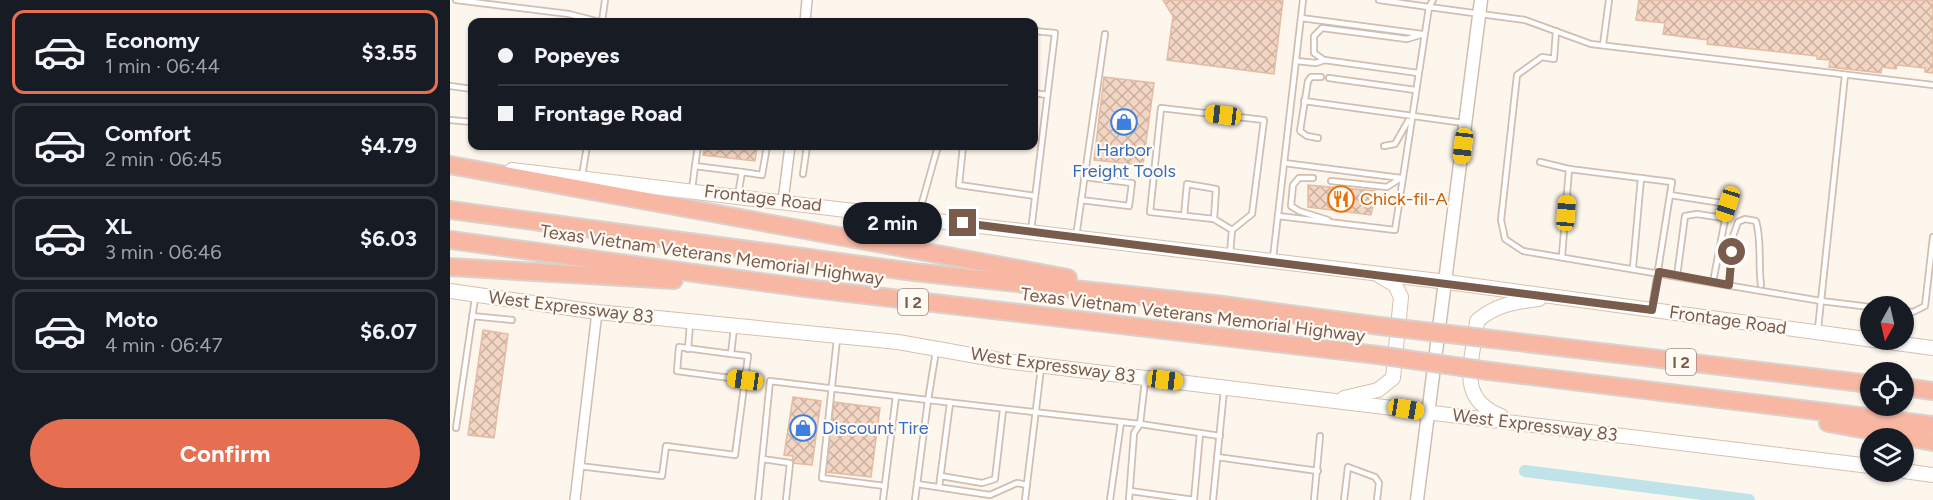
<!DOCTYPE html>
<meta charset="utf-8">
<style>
:root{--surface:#171b24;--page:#242831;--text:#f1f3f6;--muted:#9ea1a6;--line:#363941;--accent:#e76f51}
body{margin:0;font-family:Figtree,sans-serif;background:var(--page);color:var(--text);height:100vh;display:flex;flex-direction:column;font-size:22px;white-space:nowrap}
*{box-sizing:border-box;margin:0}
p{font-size:20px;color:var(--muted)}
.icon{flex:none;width:33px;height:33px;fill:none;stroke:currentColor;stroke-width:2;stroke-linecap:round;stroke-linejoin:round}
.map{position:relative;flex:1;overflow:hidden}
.drawer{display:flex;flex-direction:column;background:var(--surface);width:450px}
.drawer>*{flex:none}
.guide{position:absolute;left:18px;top:18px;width:570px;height:132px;border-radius:12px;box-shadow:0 2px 4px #0004;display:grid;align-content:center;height:132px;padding:0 30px;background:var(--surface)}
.needle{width:39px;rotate:188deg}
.tools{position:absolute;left:1410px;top:296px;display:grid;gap:12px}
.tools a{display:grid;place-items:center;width:54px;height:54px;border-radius:50%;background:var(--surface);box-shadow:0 2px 4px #0004;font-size:30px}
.end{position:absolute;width:27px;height:27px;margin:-14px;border:8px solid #7a5c4d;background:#fff;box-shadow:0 0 0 3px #fff}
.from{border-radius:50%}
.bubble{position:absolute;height:42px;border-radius:21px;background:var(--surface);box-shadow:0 2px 4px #0004;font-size:20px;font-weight:700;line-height:42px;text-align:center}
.car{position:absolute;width:18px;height:36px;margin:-18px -9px;border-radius:8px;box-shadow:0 0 4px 2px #0007;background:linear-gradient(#f5c518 24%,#345 0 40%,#f5c518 0 76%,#345 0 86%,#f5c518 0)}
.guide b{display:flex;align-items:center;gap:21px;height:57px;font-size:22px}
.guide b+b{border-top:2px solid var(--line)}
.guide i{width:15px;height:15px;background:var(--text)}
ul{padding:10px 0 0;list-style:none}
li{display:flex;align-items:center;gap:18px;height:84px;margin:0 12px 9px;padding:0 18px;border:3px solid var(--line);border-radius:12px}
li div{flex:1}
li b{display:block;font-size:22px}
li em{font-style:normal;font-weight:700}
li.on{border-color:var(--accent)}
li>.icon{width:54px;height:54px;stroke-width:1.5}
.action{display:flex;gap:12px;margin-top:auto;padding:12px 30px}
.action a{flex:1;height:69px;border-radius:36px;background:var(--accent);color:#fff;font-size:24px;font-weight:700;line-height:69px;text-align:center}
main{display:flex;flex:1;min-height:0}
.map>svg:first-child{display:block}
</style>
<main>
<section class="drawer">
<ul>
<li class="on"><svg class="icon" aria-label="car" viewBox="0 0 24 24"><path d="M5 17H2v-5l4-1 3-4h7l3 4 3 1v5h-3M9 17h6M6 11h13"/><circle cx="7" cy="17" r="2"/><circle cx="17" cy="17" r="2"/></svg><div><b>Economy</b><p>1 min · 06:44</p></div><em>$3.55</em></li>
<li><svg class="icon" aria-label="car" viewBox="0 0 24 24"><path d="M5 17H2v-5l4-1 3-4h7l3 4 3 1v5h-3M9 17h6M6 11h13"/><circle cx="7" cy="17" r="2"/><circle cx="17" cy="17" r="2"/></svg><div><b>Comfort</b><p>2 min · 06:45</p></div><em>$4.79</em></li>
<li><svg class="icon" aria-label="car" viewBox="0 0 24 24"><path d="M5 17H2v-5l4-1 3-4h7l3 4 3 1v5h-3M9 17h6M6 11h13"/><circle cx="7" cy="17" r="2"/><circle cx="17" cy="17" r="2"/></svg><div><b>XL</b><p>3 min · 06:46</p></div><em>$6.03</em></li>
<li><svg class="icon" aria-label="car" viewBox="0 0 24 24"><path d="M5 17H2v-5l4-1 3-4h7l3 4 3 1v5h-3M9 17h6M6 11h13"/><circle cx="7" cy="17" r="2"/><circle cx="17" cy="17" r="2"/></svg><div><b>Moto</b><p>4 min · 06:47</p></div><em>$6.07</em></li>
</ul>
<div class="action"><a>Confirm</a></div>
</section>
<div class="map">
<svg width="1483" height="500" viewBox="0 0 1483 500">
<defs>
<pattern id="building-cross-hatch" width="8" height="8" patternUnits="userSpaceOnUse" patternTransform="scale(1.5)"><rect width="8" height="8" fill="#f3d5c3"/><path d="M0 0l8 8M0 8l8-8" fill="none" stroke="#cab0a1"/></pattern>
</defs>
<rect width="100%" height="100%" fill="#fdf6ec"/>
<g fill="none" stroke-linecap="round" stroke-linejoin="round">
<path stroke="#bfe3e8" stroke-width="12" d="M1075,471L1299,500"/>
</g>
<g fill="url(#building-cross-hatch)" stroke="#e6bba3" stroke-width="1.5">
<path d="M713,0H833L824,74L717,60L723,16Z"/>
<path d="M1189,0H1483V73L1475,72V68L1447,65L1446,69L1432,67L1431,73L1379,67L1380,60L1367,59V56L1257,44L1258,40L1213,34L1215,23L1186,20Z"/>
<path d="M654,77L704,83L693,165L644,160Z"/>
<path d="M255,146H307L305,161L253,155Z"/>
<path d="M858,185L926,191L921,215L858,207Z"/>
<path d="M33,330L58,334L44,438L18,435Z"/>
<path d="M343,397L371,401L362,465L342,463L343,456L334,455Z"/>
<path d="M384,402L430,408L421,477L375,472Z"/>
</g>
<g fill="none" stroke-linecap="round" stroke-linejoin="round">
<g stroke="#d1beb0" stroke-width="8">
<g id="service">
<path d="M6,0L119,14L150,22"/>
<path d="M929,0L979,7L983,0"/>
<path d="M851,18L972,34"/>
<path d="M152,22L155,0"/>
<path d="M1106,31L1104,59L1092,57L1067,75L1051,220L1055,239L1073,251L1371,301L1420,307"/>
<path d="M1153,45L1159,0"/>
<path d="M846,61L866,63L875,60"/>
<path d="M968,73L874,60L864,53V36L872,28L957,39L974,34"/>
<path d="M879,78L965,90"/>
<path d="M0,86L22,89"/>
<path d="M584,93L597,95"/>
<path d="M854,101L1014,123"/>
<path d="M0,120L22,122"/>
<path d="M868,138L857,136L850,131L858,81L861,77H871"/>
<path d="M513,146L509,185L585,196"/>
<path d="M934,146L945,144L958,121"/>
<path d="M1090,162L1119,169L1112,256"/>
<path d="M834,163L951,178"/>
<path d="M245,166L248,146"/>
<path d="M1119,169L1222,182L1202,308"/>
<path d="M353,174L357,146"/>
<path d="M132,176L137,146"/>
<path d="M863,178H849L843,185L841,206L849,211L878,220"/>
<path d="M881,181L937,187L951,178"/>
<path d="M242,189L245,166L292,172"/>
<path d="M288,195L292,172L312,175L317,146"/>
<path d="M1220,195L1278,204L1263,282"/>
<path d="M631,200L679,206L682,183L634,177"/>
<path d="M734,216L737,184L766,189L764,219"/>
<path d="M828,216L945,230L979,7L1075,20L1141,44L1483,85"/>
<path d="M468,217L488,146"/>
<path d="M581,231L605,33L584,31"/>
<path d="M626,237L655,34"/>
<path d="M780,254L782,230L802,214L814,120L711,108L700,212L764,219L782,230"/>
<path d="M823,258L853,0"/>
<path d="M1183,267L1191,178"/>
<path d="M1227,276L1235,216L1247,214L1273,218"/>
<path d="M1279,285L1283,236L1288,222L1295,219L1306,221C1312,241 1308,264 1311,285"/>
<path d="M1454,311L1463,312L1475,306L1483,237"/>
<path d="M22,316L62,320"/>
<path d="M1368,329L1395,75"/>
<path d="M387,339L372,478L435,486"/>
<path d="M238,349L240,324"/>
<path d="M281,354L229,347L227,371L295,380"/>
<path d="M695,381L690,424L770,436"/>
<path d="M6,428L25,298"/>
<path d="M767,457L868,471"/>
<path d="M312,459L340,463L336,500"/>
<path d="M129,466L212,476L216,446L285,455L298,356L281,354L284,328"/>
<path d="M491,476L532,483L545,479L553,410"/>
<path d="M467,484L540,495L567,483L577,485"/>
<path d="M489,487L500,403"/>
<path d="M680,491L744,500L750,433"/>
<path d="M308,500L320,381L478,400L486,351"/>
<path d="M433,500L446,396"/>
<path d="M465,500L478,400L690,424L684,433L679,500"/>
<path d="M575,500L591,368"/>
<path d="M660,500L671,422"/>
<path d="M763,500L774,390"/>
<path d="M864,500L870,436"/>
<path d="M894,500L898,467L925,477L929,483L927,500"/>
</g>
</g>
<g stroke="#d1beb0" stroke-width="12">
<g id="minor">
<path d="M355,22L357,0"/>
<path d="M333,201L340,146"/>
<path d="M125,500L147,312"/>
</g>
</g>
<g stroke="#d1beb0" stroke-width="15">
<path id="tertiary" d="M967,500L1031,0"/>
</g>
<g stroke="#d6c0b0" stroke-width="16">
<g id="secondary">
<path d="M62,170L997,282L1483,348"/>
<path d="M0,291L147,312L448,342L555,361L1420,466"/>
<path d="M894,398L928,390L943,378L951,297L945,285L930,276"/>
<path d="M1051,416C1005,398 1023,361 1027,321C1045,305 1064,302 1089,299"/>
<path d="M1454,471L1483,475"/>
</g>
</g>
<g stroke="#dad1cd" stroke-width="20">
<g id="motorway">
<path d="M0,165L618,278"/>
<path d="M0,210L464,272L773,305L930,326"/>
<path d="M0,240L356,288L928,355"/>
<path d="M0,267L224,280"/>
<path d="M1042,339L1420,384"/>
<path d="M1039,371L1483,425"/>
<path d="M1454,387L1483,391"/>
<path d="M1378,423L1483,442"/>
</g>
</g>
<use href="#service" stroke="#fff" stroke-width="4.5"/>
<use href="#minor" stroke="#fff" stroke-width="9"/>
<use href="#tertiary" stroke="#fff" stroke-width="12"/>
<use href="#secondary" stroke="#fff" stroke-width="14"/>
<use href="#motorway" stroke="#f7b7a3" stroke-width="16"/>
<g stroke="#dad1cd" stroke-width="20" stroke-linecap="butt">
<g id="motorway-bridge">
<path d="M930,326L1042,339"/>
<path d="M928,355L1039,371"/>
</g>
</g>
<use href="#motorway-bridge" stroke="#f7b7a3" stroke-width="16"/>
</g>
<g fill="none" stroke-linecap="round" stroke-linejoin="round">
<path stroke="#7a5c4d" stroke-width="8" d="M513,223L1202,310L1209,272L1279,285L1282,252"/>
</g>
<defs>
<g id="shop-ring" transform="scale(1.35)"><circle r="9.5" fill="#fffaf3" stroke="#3f7fe0" stroke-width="1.5"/><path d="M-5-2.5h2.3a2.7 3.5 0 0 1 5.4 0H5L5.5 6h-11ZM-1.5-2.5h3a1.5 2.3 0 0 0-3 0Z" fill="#3f7fe0"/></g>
<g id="restaurant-ring" transform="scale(1.35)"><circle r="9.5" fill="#fffaf3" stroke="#e8710a" stroke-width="1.5"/><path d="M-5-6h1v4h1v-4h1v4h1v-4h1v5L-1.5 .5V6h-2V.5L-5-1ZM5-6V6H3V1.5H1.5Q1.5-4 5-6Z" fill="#e8710a"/></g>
</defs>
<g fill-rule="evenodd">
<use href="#shop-ring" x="674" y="122"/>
<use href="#restaurant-ring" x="891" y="199"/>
<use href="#shop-ring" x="353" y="428"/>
</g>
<g text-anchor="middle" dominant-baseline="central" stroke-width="4.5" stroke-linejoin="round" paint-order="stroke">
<g fill="#fffaf3" stroke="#a28b7f" stroke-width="1.5">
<rect x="448" y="289" width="30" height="26" rx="4.5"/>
<rect x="1216" y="349" width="30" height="26" rx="4.5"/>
</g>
<g font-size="16" font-weight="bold" fill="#7a5c4d">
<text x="463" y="302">I 2</text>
<text x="1231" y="362">I 2</text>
</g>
<g font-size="18" fill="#366cbe" stroke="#fffaf3">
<text x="674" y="150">Harbor<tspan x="674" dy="21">Freight Tools</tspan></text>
<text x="372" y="428" text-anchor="start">Discount Tire</text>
</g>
<g font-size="18" fill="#7a5c4d" stroke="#fffaf3">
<text transform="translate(313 198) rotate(7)">Frontage Road</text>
<text transform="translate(262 255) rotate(8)">Texas Vietnam Veterans Memorial Highway</text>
<text transform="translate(121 307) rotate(7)">West Expressway 83</text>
<text transform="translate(743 315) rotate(7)">Texas Vietnam Veterans Memorial Highway</text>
<text transform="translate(1278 320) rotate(8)">Frontage Road</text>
<text transform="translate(603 365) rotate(8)">West Expressway 83</text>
<text transform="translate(1085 425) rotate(7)">West Expressway 83</text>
</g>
<g font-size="18" fill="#c56008" stroke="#fffaf3" text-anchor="start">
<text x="910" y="199">Chick-fil-A</text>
</g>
</g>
</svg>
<div class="tools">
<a><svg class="needle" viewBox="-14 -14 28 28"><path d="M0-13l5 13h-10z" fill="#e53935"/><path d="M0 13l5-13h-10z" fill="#9ea1a6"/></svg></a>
<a><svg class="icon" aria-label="locate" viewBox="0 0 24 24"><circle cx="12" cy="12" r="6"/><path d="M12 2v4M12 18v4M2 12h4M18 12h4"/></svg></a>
<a><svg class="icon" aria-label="layers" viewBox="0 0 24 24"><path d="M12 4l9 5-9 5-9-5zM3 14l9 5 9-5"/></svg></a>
</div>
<i class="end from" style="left:1282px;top:252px"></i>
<i class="end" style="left:513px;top:223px"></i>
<div class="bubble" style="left:393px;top:202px;width:99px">2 min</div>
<i class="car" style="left:773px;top:115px;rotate:277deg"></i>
<i class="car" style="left:1013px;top:146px;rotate:187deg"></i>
<i class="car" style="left:1278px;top:204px;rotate:198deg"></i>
<i class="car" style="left:1116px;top:213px;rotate:5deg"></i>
<i class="car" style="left:295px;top:380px;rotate:278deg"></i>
<i class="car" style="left:715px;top:380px;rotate:97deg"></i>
<i class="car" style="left:956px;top:409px;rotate:99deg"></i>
<div class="guide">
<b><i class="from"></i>Popeyes</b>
<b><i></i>Frontage Road</b>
</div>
</div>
</main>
